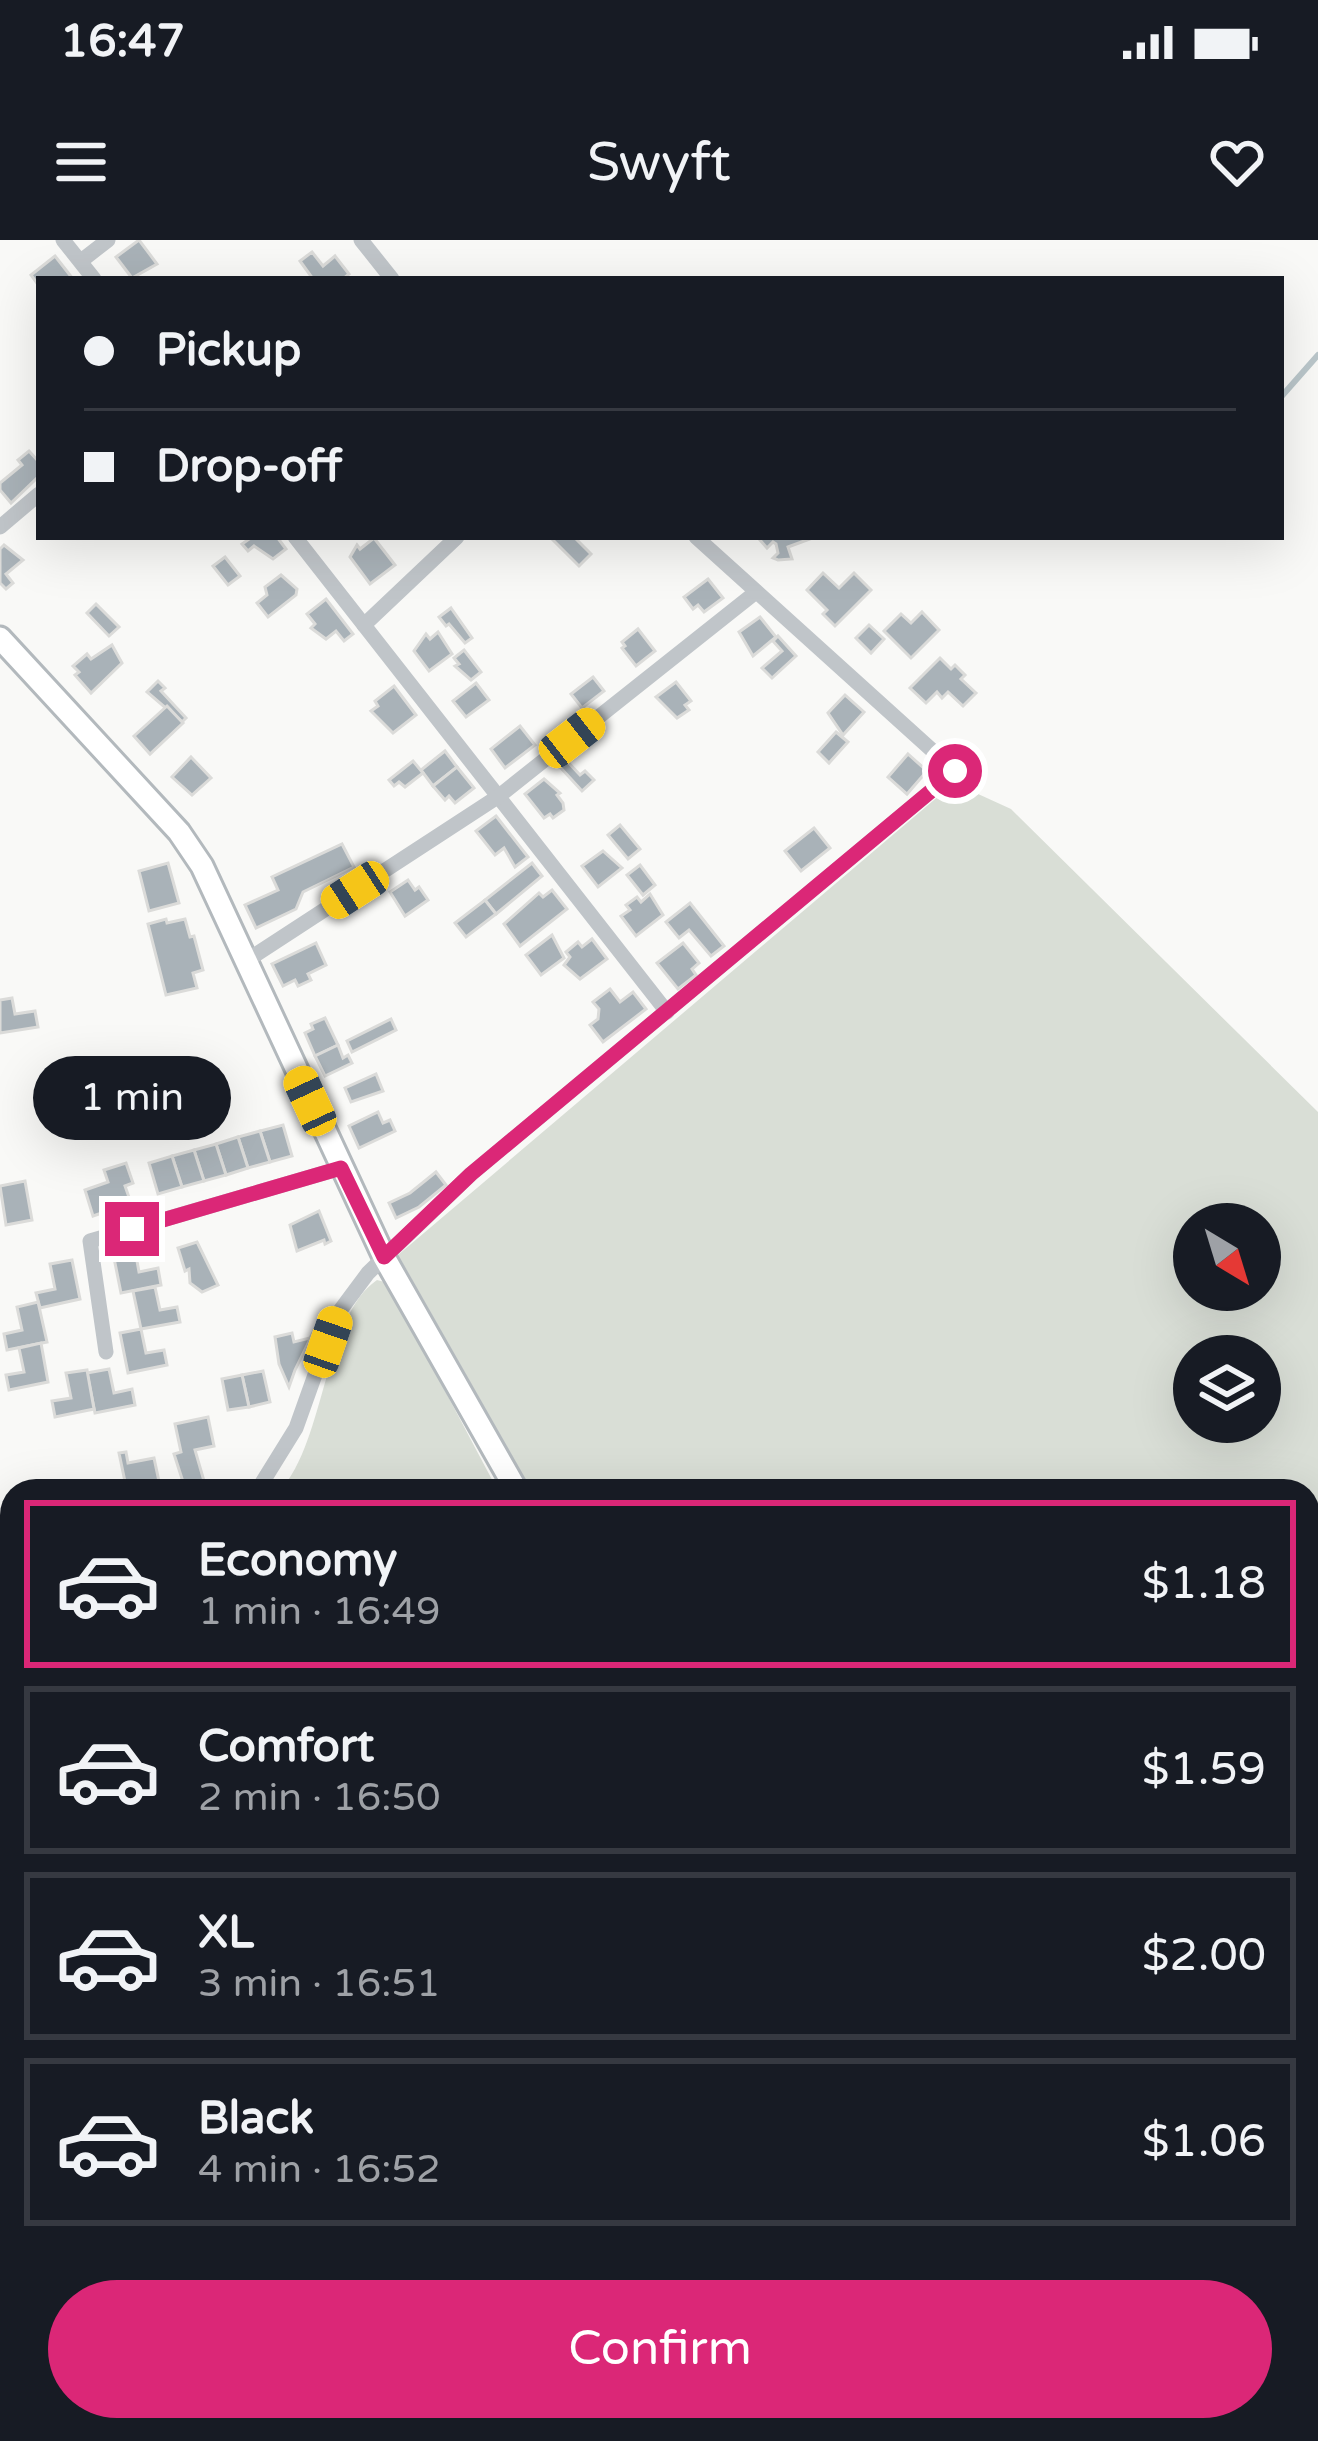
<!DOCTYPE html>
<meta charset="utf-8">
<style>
:root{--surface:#171b24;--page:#242831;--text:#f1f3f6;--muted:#9ea1a6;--line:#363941;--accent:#db2777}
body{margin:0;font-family:"Varela Round",sans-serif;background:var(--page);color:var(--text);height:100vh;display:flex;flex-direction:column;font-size:45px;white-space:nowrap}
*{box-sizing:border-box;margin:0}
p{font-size:39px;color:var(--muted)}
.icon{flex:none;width:66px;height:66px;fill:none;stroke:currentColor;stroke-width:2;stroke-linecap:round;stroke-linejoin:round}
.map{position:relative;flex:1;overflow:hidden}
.drawer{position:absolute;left:0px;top:1239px;width:1320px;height:963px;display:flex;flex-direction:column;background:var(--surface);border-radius:36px 36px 0 0;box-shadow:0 12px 48px #0002}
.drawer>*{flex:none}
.top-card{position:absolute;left:36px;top:36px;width:1248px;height:264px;border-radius:0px;box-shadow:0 12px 48px #0002;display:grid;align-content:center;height:264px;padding:0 48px;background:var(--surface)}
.needle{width:78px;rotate:142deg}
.controls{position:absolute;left:1173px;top:963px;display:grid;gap:24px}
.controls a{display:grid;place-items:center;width:108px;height:108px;border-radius:50%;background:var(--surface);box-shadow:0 12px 48px #0002;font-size:60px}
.end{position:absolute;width:54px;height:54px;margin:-27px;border:15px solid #db2777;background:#fff;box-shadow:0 0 0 6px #fff}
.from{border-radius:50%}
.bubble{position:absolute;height:84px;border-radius:42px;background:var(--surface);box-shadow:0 12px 48px #0002;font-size:39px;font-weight:600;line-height:84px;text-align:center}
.car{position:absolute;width:36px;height:72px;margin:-36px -18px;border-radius:15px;box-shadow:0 0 9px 3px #0007;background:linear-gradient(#f5c518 24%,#345 0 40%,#f5c518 0 76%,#345 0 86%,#f5c518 0)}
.top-card b{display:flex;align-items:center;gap:42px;height:114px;font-size:45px}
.top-card b+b{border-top:3px solid var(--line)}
.top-card i{width:30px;height:30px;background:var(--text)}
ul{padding:21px 0 0;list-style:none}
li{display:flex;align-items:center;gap:36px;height:168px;margin:0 24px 18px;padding:0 24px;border:6px solid var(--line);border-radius:0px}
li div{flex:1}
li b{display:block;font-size:45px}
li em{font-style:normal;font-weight:600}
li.on{border-color:var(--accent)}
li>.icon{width:108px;height:108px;stroke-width:1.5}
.primary-button{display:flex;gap:24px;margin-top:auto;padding:24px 48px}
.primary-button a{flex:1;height:138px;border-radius:72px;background:var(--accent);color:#fff;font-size:48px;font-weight:600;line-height:138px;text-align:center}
.status{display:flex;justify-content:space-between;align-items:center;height:84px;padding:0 60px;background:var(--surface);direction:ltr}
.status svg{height:33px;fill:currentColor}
header{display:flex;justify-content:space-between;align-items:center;height:156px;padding:0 48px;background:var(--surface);font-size:54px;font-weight:600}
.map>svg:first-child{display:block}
</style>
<div class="status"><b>16:47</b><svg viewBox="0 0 49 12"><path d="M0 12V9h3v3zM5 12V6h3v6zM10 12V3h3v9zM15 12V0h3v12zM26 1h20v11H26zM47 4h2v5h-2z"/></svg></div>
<header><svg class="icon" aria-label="menu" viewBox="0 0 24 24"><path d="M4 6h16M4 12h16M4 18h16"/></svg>Swyft<svg class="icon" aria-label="heart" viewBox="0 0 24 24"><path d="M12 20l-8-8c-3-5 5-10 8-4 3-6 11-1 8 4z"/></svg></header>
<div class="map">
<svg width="1318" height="2201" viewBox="0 0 1318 2201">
<rect width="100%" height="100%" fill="#f9f9f7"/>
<g fill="#d9ded6" fill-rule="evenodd">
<path d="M954,543L1011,569L1318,872V2201H1044L1038,2190H1308V1251H532L398,1015ZM1194,984H1260V1050H1194ZM1194,1116H1260V1182H1194Z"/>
<path d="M377,1040L388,1043L498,1251H280C326,1200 324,1076 377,1040Z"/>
<path d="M12,1604V2190H1001L1007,2201H0V1610Z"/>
</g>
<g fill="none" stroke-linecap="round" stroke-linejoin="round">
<path stroke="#bac6ca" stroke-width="6" d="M1281,157L1318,115"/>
</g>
<g fill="#a9b2b8" stroke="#dbdbd9" stroke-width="3">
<path d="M139,0L157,24L132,38L116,17Z"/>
<path d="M312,12L323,26L335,16L349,34L343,39H313L300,21Z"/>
<path d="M55,16L73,39H39V46L31,35Z"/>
<path d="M29,211L39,222V236L11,263L0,250V243L22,225L18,220Z"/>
<path d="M252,297H277L286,309L273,319L254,306L248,311L242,304Z"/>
<path d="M550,297H574L591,314L579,326Z"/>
<path d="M763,297H815L788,307L792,319L778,320L773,318L778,313L776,304L773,302L767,308L760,300Z"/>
<path d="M374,298L395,325L370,344L350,317L357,305L360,309Z"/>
<path d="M4,305L23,320L6,334L13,343L6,349L0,343V309Z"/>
<path d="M225,317L240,336L228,345L213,326Z"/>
<path d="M823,333L839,348L854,333L871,350L835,386L823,374L827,370L807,350Z"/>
<path d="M281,335L297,349L296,355L268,377L257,363L267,355L265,347Z"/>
<path d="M708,339L723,358L704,372L698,365L693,369L684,357Z"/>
<path d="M326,359L353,394L344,401L336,391L326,399L311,388L315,384L307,374Z"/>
<path d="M96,364L119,387L109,396L87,373Z"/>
<path d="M451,368L472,398L465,403L449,384L446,386L439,377Z"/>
<path d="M922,372L939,390L911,418L884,391L901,374L911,383Z"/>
<path d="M760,377L776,397L753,416L739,392Z"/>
<path d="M869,385L884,399L871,413L856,398Z"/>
<path d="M638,389L655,411L636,426L622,408L625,406L622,402Z"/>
<path d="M438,392L452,414L429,431L414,411L426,394L430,399Z"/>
<path d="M778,396L796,416L772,438L762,428L782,411L773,401Z"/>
<path d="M112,405L122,423L91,453L75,435L79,432L73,426L87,414L91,419Z"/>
<path d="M464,410L481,432L471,440L455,426L459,424L454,418Z"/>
<path d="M940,418L951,429L955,425L965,435L961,439L976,453L963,466L948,452L942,458L937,452L926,463L910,448Z"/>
<path d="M593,437L604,451L582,468L571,454Z"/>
<path d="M158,441L165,448L161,451L186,478L182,482L147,452Z"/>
<path d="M676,442L691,461L685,465L689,470L677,478L656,457Z"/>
<path d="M476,443L489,460L466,477L453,461Z"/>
<path d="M394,446L416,475L393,493L371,471L378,466L375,461Z"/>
<path d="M845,455L864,472L843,495L828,473Z"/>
<path d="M167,466L183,483L150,514L134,496Z"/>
<path d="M520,486L535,505L505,528L491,509Z"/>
<path d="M836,492L848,502L829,523L818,512Z"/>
<path d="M445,511L457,527L433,546L421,530Z"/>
<path d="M908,514L927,531L907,554L888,537Z"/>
<path d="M191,517L211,538L192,555L172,537Z"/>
<path d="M566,520L580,535L585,531L594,540L582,551L559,526Z"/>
<path d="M413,521L423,533L405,547L399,542L394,546L389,540Z"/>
<path d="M457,527L474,548L455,563L449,556L445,560L433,546Z"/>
<path d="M544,539L560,553L557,555L563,563L564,570L553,578L550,574L544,578L525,554Z"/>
<path d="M496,576L528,617L515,627L504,608L495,615L476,591Z"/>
<path d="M620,585L640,609L628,619L608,595Z"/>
<path d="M814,588L830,608L801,631L785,611Z"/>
<path d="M342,604L354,627L303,652L296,669L256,688L245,665L278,650L272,637Z"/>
<path d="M603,611L622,628L598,647L582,626Z"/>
<path d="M168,623L179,663L149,671L139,631Z"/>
<path d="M532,623L542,636L496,674L485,660Z"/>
<path d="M640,625L655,645L643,655L627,635Z"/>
<path d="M408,640L415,650L419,647L428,660L405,676L390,652Z"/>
<path d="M552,650L567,669L520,706L504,684L539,653L543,657Z"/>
<path d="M650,654L663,675L636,696L621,676L630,670L626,665L637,657L641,662Z"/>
<path d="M485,660L496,674L466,697L455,683Z"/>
<path d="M690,663L724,706L711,716L689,690L679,698L666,682Z"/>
<path d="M166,679L167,683L185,679L190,697L194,696L203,730L193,733L197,748L166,755L148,684Z"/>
<path d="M552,695L564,718L541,735L526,715Z"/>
<path d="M592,699L607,719L580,739L564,725L570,717L566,712L578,702L582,707Z"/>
<path d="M316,703L326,725L308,734L311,740L298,746L295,740L283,746L272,724Z"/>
<path d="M683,703L699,723L692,729L696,735L678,749L657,723Z"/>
<path d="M610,749L620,762L633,752L646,769L603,802L590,785L598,779L599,769L593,762Z"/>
<path d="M12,758L15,774L35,771L38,787L0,793V760Z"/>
<path d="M325,778L338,805L315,816L305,793L313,789L311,784Z"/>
<path d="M391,779L396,790L352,812L347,801Z"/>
<path d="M338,805L343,818L348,815L352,823L325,836L315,816Z"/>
<path d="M117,830L124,856L46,874L40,847Z"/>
<path d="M376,834L383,851L351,862L345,848Z"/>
<path d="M378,872L383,883L390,880L395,891L359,908L349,886Z"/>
<path d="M283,885L292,916L270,922L260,891Z"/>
<path d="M260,891L270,922L248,928L238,897Z"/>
<path d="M238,897L248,928L226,935L216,904Z"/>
<path d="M216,904L226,935L204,941L194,910Z"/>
<path d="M194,910L204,941L182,947L172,916Z"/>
<path d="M172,916L182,947L158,954L149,923Z"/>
<path d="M126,923L133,943L125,946L131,963L93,976L85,950L108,942L104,930Z"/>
<path d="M436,932L446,945L419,967L396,978L389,963L410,953Z"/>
<path d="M25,941L32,980L6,985L0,946Z"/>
<path d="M319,971L331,1001L325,1004L324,1000L297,1011L290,985Z"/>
<path d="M143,994L135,1010L139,1032L158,1028L161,1045L121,1053L111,1003Z"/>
<path d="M197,1002L218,1045L202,1052L190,1043L189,1029L185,1031L178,1008Z"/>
<path d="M72,1020L80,1059L40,1068L36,1053L55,1049L50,1024Z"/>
<path d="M155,1047L160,1070L177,1067L180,1082L141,1089L133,1051Z"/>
<path d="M38,1062L47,1102L7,1110L4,1094L22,1090L17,1067Z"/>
<path d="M317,1085L295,1130L289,1147L279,1124L275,1097L292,1093L294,1102L310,1098Z"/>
<path d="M141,1089L146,1113L164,1110L167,1125L128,1133L120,1093Z"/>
<path d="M41,1103L48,1142L9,1150L6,1135L24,1132L19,1108Z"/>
<path d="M109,1129L114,1153L132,1149L135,1165L95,1173L87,1133Z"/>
<path d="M87,1130L94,1169L55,1177L52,1161L71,1158L66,1133Z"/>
<path d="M263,1131L270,1162L249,1167L242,1135Z"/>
<path d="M242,1135L249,1167L228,1170L222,1139Z"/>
<path d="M208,1177L214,1206L195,1210L206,1248L186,1251L174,1214L181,1212L175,1184Z"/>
<path d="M126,1212L128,1223L154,1218L161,1251H127L119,1213Z"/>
</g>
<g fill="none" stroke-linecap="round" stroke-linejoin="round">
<g stroke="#b3b9bd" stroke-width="27">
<g id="secondary">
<path d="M0,398L179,592L202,626L384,1017L517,1251"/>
<path d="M1021,2190L1026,2201"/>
</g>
</g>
<g stroke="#c0c5c9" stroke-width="15">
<path d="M63,0L94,39"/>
<path d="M361,0L392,39"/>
<path d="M81,21L108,0"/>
<path d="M0,287L39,254"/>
<path d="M295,297L667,772"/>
<path d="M364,385L457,297"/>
<path d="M246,721L499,556L756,352"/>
<path d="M106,1112L90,1001L341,928"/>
<path d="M257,1251L296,1188L336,1076L368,1033L471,934L955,531L696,297"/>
<path d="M0,1414L12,1408"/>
</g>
<use href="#secondary" stroke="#fff" stroke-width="21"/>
</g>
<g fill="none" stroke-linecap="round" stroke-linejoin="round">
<path stroke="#db2777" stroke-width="15" d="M132,989L341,928L384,1017L471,934L955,531"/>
</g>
</svg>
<div class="controls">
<a><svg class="needle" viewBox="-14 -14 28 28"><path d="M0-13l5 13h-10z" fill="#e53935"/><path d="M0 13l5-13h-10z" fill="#9ea1a6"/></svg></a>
<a><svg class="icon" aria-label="layers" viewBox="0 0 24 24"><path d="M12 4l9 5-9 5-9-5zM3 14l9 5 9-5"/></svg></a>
</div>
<i class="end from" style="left:955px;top:531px"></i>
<i class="end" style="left:132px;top:989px"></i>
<div class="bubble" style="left:33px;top:816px;width:198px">1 min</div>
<i class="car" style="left:572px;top:498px;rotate:52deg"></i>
<i class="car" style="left:355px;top:650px;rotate:237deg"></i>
<i class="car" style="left:310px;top:861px;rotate:335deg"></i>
<i class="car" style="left:328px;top:1102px;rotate:19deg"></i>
<div class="top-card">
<b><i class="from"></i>Pickup</b>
<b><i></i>Drop-off</b>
</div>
<section class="drawer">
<ul>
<li class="on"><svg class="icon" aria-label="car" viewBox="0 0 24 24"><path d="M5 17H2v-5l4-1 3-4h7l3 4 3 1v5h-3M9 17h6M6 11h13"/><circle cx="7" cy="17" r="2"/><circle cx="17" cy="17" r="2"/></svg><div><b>Economy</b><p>1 min · 16:49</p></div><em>$1.18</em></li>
<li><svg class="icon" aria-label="car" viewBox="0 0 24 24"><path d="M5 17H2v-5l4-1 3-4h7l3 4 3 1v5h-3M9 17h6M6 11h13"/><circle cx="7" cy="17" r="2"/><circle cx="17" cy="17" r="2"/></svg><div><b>Comfort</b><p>2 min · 16:50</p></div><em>$1.59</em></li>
<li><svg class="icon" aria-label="car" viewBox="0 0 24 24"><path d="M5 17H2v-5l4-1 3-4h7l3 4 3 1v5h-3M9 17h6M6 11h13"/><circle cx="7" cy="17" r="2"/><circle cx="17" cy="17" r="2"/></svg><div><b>XL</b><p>3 min · 16:51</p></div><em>$2.00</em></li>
<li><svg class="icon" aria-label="car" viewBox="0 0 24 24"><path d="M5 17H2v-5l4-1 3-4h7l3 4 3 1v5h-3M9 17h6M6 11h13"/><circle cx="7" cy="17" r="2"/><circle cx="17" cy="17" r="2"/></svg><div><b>Black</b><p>4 min · 16:52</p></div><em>$1.06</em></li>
</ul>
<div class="primary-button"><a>Confirm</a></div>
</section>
</div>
